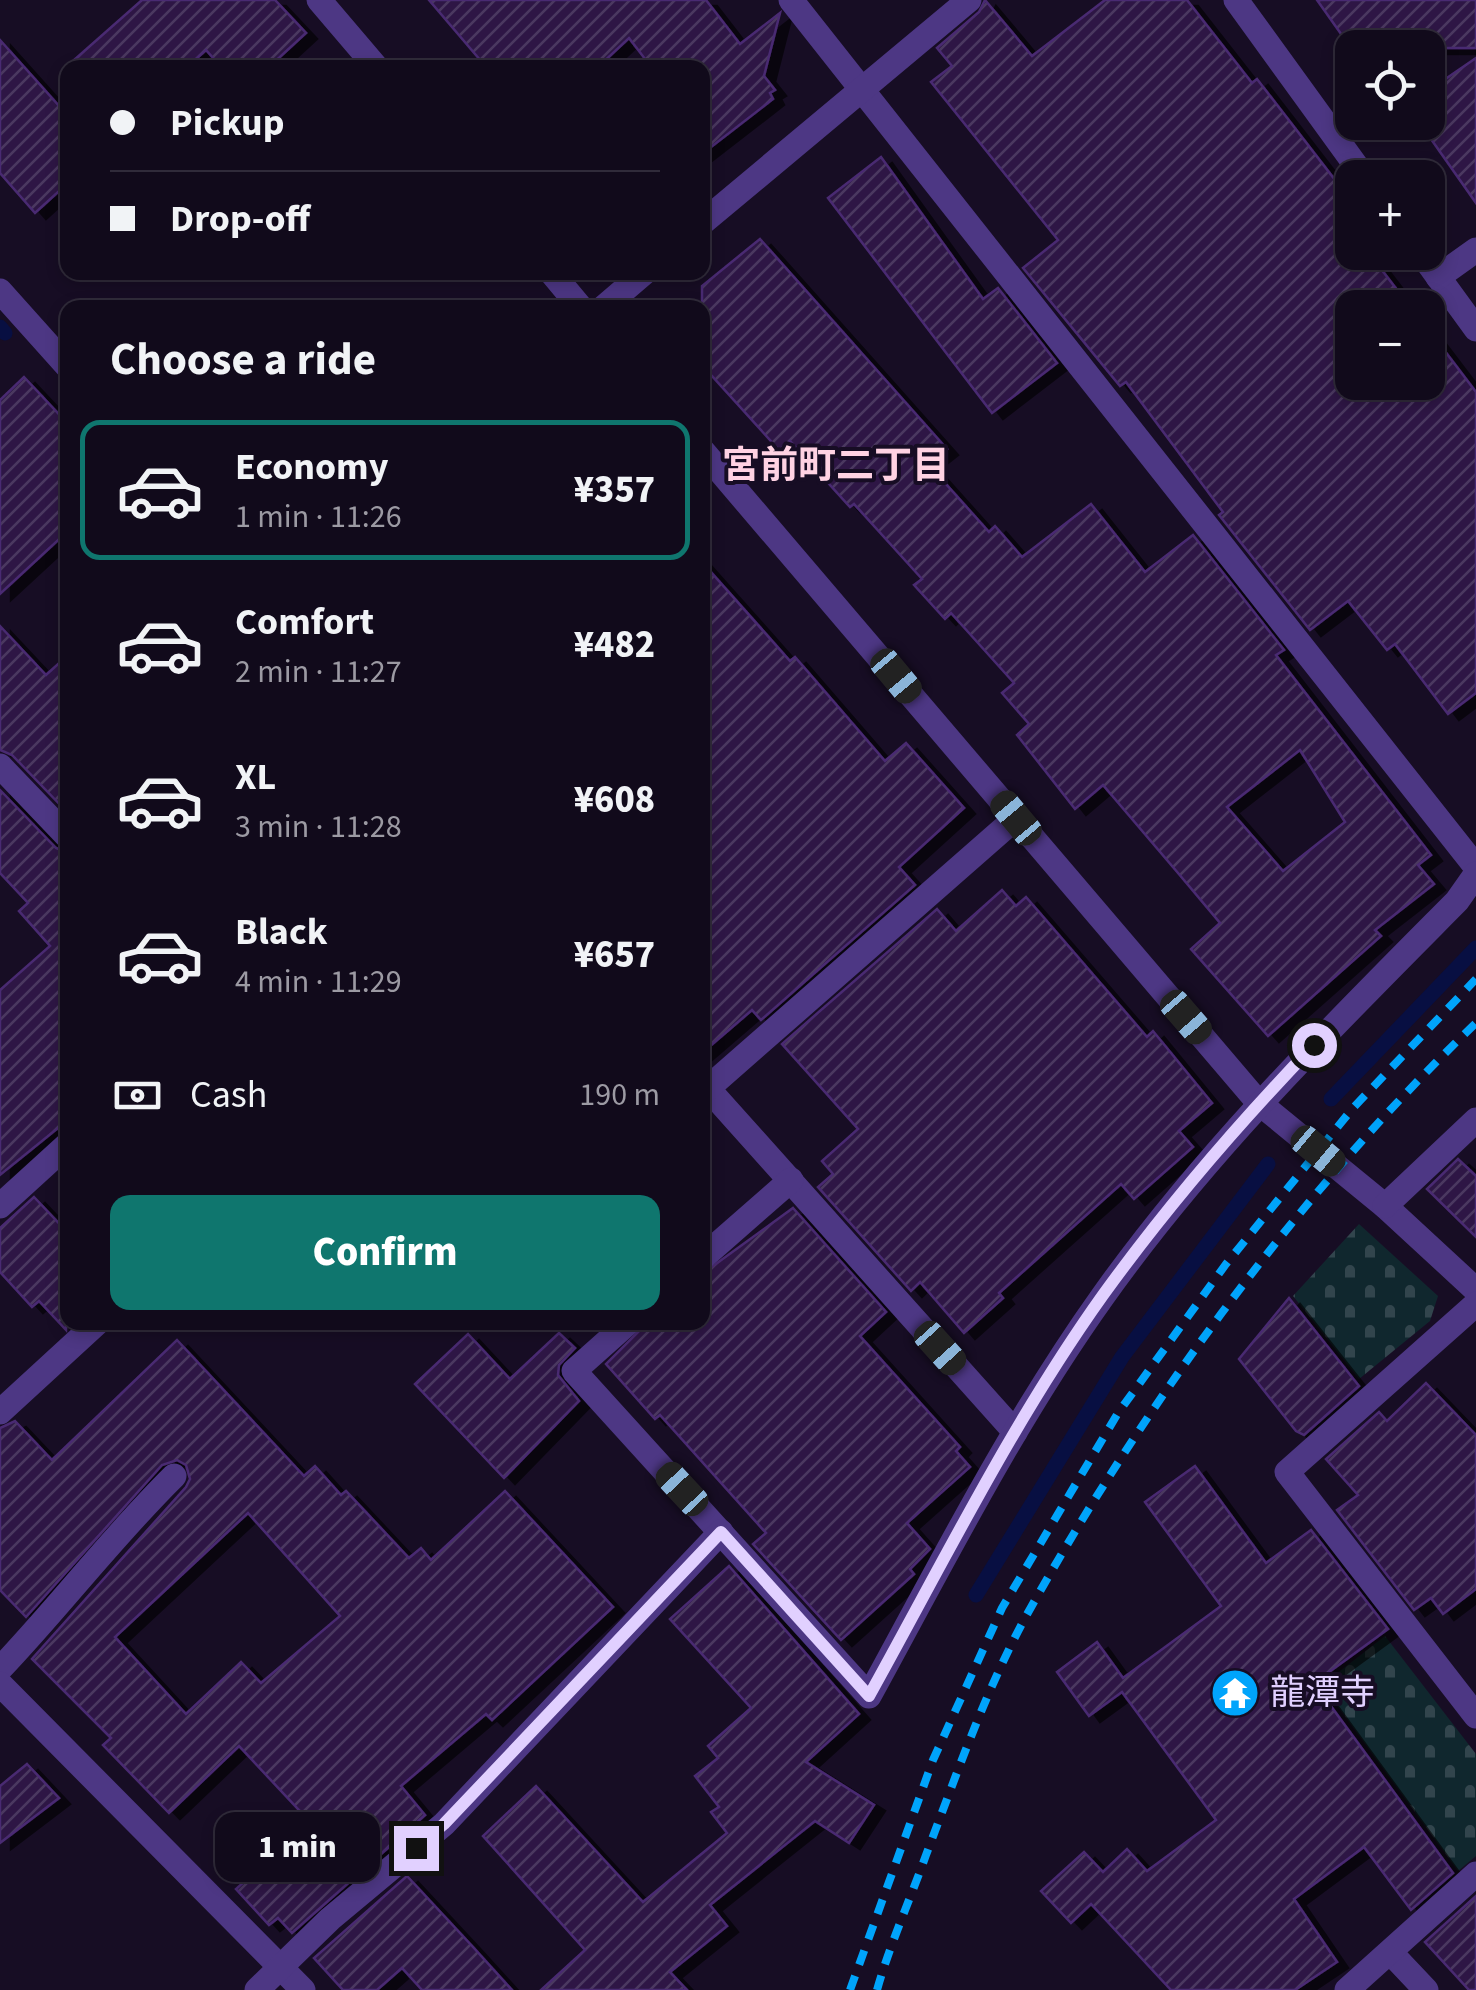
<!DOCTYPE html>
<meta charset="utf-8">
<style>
:root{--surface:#110a1b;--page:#1e1828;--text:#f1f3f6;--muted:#9c9aa3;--line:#302b3a;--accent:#0f766e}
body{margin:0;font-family:"Source Sans 3","Noto Sans JP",sans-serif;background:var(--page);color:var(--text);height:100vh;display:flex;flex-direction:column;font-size:38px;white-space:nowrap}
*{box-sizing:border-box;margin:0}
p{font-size:32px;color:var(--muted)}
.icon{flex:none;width:55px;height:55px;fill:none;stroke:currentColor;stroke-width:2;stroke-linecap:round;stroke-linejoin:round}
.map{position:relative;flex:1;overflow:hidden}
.side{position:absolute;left:60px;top:300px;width:650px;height:1030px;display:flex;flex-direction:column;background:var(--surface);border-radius:20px;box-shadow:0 5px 15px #0003,0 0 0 2px var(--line)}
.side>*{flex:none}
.hud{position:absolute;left:60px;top:60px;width:650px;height:220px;border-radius:20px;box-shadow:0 5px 15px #0003,0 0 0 2px var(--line);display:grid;align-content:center;height:220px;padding:0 50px;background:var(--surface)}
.controls{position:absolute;left:1335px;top:30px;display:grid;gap:20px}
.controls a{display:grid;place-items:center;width:110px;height:110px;border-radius:20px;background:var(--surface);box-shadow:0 5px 15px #0003,0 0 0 2px var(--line);font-size:50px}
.end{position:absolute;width:45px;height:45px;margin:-22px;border:12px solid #e1d0ff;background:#111;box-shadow:0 0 0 5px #111}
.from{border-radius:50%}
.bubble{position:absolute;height:70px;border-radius:20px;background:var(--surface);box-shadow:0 5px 15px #0003,0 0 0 2px var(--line);font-size:32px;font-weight:800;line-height:70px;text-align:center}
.car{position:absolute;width:30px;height:60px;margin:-30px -15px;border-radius:12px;box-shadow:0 0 8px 2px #0007;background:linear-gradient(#222 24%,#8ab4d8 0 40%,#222 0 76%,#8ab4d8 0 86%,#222 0)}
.hud b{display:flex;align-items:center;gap:35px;height:95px;font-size:38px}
.hud b+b{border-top:2px solid var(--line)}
.hud i{width:25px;height:25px;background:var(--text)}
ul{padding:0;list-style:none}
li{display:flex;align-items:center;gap:30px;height:140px;margin:0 20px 15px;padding:0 30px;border:5px solid transparent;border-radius:20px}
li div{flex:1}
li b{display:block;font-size:38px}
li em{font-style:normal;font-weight:800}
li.on{border-color:var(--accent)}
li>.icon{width:90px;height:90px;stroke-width:1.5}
h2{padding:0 50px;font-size:45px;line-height:120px}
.pay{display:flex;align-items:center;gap:25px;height:110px;padding:0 50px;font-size:38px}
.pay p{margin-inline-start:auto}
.action{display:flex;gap:20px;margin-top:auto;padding:20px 50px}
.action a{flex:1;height:115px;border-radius:20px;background:var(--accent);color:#fff;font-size:40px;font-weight:800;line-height:115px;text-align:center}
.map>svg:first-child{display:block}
</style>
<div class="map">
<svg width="1476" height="1990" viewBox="0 0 1476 1990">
<defs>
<pattern id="cemetery-stones" width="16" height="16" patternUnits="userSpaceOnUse" patternTransform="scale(2.5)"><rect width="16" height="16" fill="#10272e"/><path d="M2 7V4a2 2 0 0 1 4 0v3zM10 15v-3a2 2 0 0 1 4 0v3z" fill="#32454d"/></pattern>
<pattern id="building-hatch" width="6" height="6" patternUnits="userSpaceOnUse" patternTransform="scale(2.5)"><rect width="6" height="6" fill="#2d1945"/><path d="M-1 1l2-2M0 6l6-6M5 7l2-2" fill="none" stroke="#4b3961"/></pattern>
<filter id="shadow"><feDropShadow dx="11" dy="6" stdDeviation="0" flood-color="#0009"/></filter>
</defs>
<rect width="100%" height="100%" fill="#170d24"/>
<g fill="url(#cemetery-stones)">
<path d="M1359,1224L1438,1296L1430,1321L1359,1379L1293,1296Z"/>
<path d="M1385,1636L1476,1754V1856L1458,1871L1322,1685Z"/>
</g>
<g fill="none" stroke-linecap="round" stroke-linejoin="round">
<g stroke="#080f42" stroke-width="15">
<path d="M0,327L5,333"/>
<path d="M1331,1099L1476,948"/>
<path d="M976,1595L1122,1357L1268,1164"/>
</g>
</g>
<g fill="url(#building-hatch)" stroke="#4a2a72" stroke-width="2.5" fill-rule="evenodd" filter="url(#shadow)">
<path d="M142,0H275L306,33L268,68H222L206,50L186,68H65Z"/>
<path d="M429,0H706L740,44L780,13L764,76L775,90L770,93L773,99L702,154V68H652L629,38L597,68H487Z"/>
<path d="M985,0L1032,56L1105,0H1187L1252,83L1257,79L1352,202V252H1368L1411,308H1352V382H1428V329L1476,392V693L1448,714L1395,644L1387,650L1348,601L1310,630L1219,515L1223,512L1126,382L1120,386L1023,268L1058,240L931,82L952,66L937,48L979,12Z"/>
<path d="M1317,0H1476V48H1351Z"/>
<path d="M0,40L68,116V183L35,213L0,173Z"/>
<path d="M1476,58V203L1419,122H1428V91Z"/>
<path d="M881,157L983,299L998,288L1057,363L992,413L828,198Z"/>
<path d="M760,239L947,449L928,464L989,532L995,526L1022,557L1091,504L1145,572L1193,535L1284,650L1276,655L1431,855L1418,865L1434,884L1375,930L1381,936L1268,1036L1191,949L1220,923L1178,873L1103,785L1075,809L1017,735L1029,724L1002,693L1014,683L951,613L945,619L914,585L922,579L854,504L850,507L790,441L779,450L702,365V286ZM1300,750L1345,822L1283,871L1227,807Z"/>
<path d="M24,377L68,424V531L0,594V400Z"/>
<path d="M702,562L790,661L795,657L885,761L906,743L964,808L899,867L915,885L761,1020L752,1010L702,1053Z"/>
<path d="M0,626L46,675L68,655V813L12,755L0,750Z"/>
<path d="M0,790L56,848L68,853V1120L0,1175V990L50,946L19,911L28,903L0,873Z"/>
<path d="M1002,890L1016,906L1026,897L1147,1037L1153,1031L1212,1103L1179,1131L1193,1147L1134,1199L1121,1184L999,1293L1003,1298L964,1333L920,1282L911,1291L818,1187L833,1174L822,1161L858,1129L782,1044L937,909L956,931Z"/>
<path d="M1458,1159L1476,1176V1237L1427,1189Z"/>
<path d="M34,1197L68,1233L66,1330L39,1301L32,1307L0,1272V1228Z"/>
<path d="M793,1208L886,1312L860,1336L960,1447L956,1451L970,1467L907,1523L930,1549L910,1569L914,1574L841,1640L753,1544L766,1533L660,1415L655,1419L606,1364L648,1322H702V1274Z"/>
<path d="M1289,1298L1359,1386L1304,1435L1296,1431L1239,1359Z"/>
<path d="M559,1333L575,1348L559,1365L558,1375L579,1401L504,1478L415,1384L468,1334L510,1379Z"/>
<path d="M177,1340L304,1476L315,1466L341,1495L346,1491L409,1558L421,1548L431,1560L505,1491L613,1607L492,1720L486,1714L401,1786L425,1815L292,1933L278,1918L269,1925L236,1889L310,1822L239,1746L169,1813L103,1745L111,1738L32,1659L186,1487L190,1479L186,1465L177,1460L162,1465L26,1617L0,1590V1428L15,1421L52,1460ZM248,1513L340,1616L261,1683L241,1662L186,1714L115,1637Z"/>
<path d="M1426,1383L1476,1435V1589L1443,1614L1431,1598L1414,1610L1337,1510L1358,1495L1326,1459L1379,1412L1387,1421Z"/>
<path d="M1195,1466L1266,1563L1311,1530L1388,1629L1314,1683L1453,1873L1411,1910L1364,1847L1294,1899L1337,1962L1295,1990H1171L1091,1904L1071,1923L1041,1891L1084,1852L1103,1872L1127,1849L1147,1871L1216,1820L1122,1692L1089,1716L1057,1672L1097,1642L1123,1678L1221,1606L1145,1502Z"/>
<path d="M729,1566L859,1714L806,1762L874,1805L849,1843L815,1821L710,1905L727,1926L670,1972L687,1990H541L585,1950L483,1836L536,1786L643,1902L727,1833L711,1812L719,1807L695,1776L718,1758L708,1746L751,1708L670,1619Z"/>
<path d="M27,1764L59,1798L0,1843V1786Z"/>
<path d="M407,1876L473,1947L512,1990H422L402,1968L377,1990H343L314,1958Z"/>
<path d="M1476,1896V1990H1469L1425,1942Z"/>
</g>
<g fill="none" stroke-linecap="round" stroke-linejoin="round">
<g stroke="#4d3784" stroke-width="25">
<path d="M0,1412L98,1322"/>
<path d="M0,1669C60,1606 112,1537 174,1476"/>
</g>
<g stroke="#4d3784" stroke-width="25">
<path d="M319,0L377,68"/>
<path d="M791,0L1476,867"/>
<path d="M1236,0L1365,178"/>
<path d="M702,223L969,0"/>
<path d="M1420,252L1476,329"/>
<path d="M551,272L581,308"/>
<path d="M1438,277L1476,250"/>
<path d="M0,291L68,367"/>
<path d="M603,308L645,272"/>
<path d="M702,450L1258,1102L1385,1206L1476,1290"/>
<path d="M0,766L68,837"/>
<path d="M702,1082L1015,1432"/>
<path d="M708,1088L1016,818"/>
<path d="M0,1206L68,1144"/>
<path d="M1385,1206L1476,1120"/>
<path d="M702,1258L791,1180"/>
<path d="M1476,1304L1287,1472L1476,1716"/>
<path d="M629,1322L574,1371L869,1696C943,1561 1013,1422 1103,1296C1206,1151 1332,1027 1457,901L1476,874"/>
<path d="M0,1684L303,1990"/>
<path d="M1391,1953L1426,1990"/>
<path d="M257,1990L330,1919L444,1824L721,1532"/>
<path d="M1347,1990L1476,1874"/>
</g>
<g stroke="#00a4fb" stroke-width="8" stroke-dasharray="15 12" stroke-linecap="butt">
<path d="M850,1990L933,1760L1002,1608L1118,1413L1226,1264L1353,1108L1476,979"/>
<path d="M877,1990C890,1944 910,1900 926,1855C956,1776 985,1692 1025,1618C1143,1405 1300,1191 1476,1023"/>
</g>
</g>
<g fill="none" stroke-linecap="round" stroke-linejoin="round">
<path stroke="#e1d0ff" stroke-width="12" d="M416,1848L444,1824L721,1532L869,1696C944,1561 1013,1421 1103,1295C1166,1208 1239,1123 1314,1045"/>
</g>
<defs>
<g id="temple-disc" transform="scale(2.5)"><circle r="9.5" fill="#00a4fb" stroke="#170d24"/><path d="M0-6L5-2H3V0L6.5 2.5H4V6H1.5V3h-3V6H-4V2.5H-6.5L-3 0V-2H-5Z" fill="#fff"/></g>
</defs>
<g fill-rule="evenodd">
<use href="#temple-disc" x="1235" y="1693"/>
</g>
<g text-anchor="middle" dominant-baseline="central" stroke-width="8" stroke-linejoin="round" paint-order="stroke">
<g font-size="35" fill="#e1d0ff" stroke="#170d24" text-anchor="start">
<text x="1270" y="1693">龍潭寺</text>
</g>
<g font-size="38" font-weight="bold" fill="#ffd2e3" stroke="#170d24">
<text x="836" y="466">宮前町二丁目</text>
</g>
</g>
</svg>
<div class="controls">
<a><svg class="icon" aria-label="locate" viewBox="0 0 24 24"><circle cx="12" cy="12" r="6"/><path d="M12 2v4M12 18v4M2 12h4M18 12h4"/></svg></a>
<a>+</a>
<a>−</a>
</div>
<i class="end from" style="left:1314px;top:1045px"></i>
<i class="end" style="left:416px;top:1848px"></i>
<div class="bubble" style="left:215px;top:1812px;width:165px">1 min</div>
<i class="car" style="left:896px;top:676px;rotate:140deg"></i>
<i class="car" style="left:1016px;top:818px;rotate:320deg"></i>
<i class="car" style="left:1186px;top:1017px;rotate:139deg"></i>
<i class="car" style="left:1318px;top:1151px;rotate:130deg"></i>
<i class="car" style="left:940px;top:1348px;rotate:138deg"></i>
<i class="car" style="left:682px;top:1489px;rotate:317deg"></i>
<div class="hud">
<b><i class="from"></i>Pickup</b>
<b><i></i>Drop-off</b>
</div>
<section class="side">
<h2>Choose a ride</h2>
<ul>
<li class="on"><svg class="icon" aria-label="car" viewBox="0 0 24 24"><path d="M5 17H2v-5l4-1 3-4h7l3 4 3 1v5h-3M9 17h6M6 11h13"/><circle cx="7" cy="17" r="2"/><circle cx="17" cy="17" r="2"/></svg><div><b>Economy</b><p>1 min · 11:26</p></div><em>¥357</em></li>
<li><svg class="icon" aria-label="car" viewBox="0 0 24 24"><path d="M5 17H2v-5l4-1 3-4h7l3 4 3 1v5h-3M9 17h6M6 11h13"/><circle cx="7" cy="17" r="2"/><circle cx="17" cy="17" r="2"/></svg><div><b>Comfort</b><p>2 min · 11:27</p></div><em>¥482</em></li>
<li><svg class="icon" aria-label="car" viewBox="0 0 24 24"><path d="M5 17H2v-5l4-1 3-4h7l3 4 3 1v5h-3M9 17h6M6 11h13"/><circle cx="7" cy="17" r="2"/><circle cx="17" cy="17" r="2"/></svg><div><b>XL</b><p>3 min · 11:28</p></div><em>¥608</em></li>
<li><svg class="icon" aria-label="car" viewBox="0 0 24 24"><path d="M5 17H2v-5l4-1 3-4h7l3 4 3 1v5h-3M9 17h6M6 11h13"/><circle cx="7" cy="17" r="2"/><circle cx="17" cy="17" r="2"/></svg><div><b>Black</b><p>4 min · 11:29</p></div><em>¥657</em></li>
</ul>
<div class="pay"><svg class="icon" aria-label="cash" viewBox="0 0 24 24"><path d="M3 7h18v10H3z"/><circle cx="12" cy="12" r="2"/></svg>Cash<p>190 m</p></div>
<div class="action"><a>Confirm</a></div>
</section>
</div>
